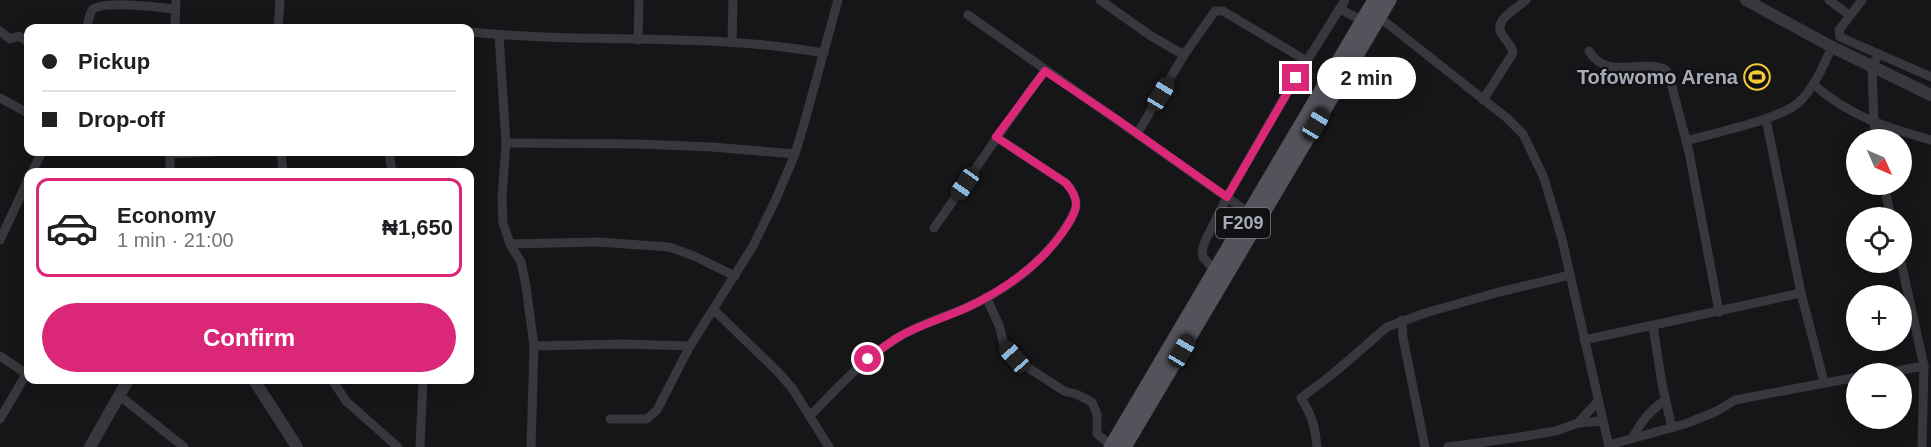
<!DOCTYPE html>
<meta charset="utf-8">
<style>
:root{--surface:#fff;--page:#f2f2f2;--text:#202124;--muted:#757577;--line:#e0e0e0;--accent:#db2777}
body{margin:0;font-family:Arial,sans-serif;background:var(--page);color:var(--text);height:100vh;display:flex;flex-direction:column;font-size:22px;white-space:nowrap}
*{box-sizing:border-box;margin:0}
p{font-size:20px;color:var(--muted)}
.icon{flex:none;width:33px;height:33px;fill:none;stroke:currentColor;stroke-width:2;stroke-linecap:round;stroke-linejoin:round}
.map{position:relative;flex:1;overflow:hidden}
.panel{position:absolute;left:24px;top:168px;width:450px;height:216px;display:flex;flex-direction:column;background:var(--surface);border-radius:12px;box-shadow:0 3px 15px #0003}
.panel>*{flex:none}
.guide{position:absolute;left:24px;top:24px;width:450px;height:132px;border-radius:12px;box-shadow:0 3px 15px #0003;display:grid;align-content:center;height:132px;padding:0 18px;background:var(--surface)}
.needle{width:39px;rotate:135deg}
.controls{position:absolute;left:1846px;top:129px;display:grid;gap:12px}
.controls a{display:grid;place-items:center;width:66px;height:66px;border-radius:50%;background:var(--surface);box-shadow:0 3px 15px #0003;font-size:30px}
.end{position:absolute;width:27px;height:27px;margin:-14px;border:8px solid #db2777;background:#fff;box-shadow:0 0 0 3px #fff}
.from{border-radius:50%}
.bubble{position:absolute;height:42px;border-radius:21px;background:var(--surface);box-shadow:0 3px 15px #0003;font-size:20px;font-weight:700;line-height:42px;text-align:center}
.car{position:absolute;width:18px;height:36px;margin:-18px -9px;border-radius:8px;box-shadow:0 0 4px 2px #0007;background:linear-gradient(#222 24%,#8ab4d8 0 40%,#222 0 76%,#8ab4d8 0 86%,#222 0)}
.guide b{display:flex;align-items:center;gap:21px;height:57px;font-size:22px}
.guide b+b{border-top:2px solid var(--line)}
.guide i{width:15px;height:15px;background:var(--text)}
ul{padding:10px 0 0;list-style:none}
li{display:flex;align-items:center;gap:18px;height:99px;margin:0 12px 9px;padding:0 6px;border:3px solid transparent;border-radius:12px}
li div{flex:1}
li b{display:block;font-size:22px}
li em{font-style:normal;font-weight:700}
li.on{border-color:var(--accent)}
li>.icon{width:54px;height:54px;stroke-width:1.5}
.primary-button{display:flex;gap:12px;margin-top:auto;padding:12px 18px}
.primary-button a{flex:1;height:69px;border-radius:36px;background:var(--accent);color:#fff;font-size:24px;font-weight:700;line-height:69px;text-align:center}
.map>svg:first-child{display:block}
</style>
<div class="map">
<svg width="1931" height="447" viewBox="0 0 1931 447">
<rect width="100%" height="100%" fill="#161618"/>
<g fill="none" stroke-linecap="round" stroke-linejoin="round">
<g stroke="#37373d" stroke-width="9">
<path d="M1100,0L1151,36L1184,55"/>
<path d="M1829,0L1849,15"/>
<path d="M1862,0L1839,30L1840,37L1931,77"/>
<path d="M1340,9L1363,21"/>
<path d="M968,15L1249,213"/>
<path d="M1379,17L1507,118L1523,134L1544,178L1562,239L1609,447"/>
<path d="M87,28C88,23 89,15 92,10C102,0 158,7 175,9"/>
<path d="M175,28L176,0"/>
<path d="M278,28L280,0"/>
<path d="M0,31L10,39L19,36L28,42"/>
<path d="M470,32C588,44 707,32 824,53"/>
<path d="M499,35L506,143L502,198L503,223L510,244L521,262L526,286L534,346L531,447"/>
<path d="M638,40L639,0"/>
<path d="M732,41L733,0"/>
<path d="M1589,51C1608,82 1642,57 1666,70L1669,75L1689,152L1719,312"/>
<path d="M1813,84C1849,116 1885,127 1931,140"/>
<path d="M0,98L28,113"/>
<path d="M1483,100L1513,53C1512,46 1507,42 1503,36C1491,21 1516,9 1526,0"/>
<path d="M1766,119L1801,293L1824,382"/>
<path d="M1137,134L1184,55L1215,11H1223L1307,61"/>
<path d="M1876,140L1874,123L1872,66L1879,54"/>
<path d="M1686,141C1713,133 1778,120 1798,103C1814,89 1823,66 1832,47"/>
<path d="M506,143L639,144L712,147L795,154"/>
<path d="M170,152V172"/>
<path d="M281,152L283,172"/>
<path d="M389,152L392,172"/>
<path d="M170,154L213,152"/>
<path d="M32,172L42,152"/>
<path d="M1884,184L1891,218"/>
<path d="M934,228L1029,92L1045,71"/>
<path d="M0,240L28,180"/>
<path d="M510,244L598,242L669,247L694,256L735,276"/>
<path d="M1901,262L1924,366L1922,447"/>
<path d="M1215,271L1203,257L1202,250L1206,239L1227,197L1285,96L1345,0"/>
<path d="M986,297L999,325L1004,345L1014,357L1024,365L1064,391L1076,394L1092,402L1097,414V434L1112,446"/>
<path d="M714,310L778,372L792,388L829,447"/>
<path d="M1402,320L1403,338L1425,447"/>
<path d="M1653,326L1662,384L1672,428"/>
<path d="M1584,340L1801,293"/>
<path d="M534,346L624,344L690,346"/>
<path d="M0,356L27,374"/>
<path d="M1879,374L1924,366"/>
<path d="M332,380L347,402L398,447"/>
<path d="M120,396L184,447"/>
<path d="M811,415C839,386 868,354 904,334C922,324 944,317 963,309C1002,293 1039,266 1063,231C1076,212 1083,202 1066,183L996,137"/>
<path d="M0,419L28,371"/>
<path d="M610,419H647L657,410L690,346L753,246L776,199L795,154L804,124L838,0"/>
<path d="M1578,423L1598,401"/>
<path d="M1632,439C1641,421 1650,411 1665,400"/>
<path d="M1609,445L1688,423L1717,411L1735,400L1857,377"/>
<path d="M420,447L423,380"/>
<path d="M1317,447C1315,427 1312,415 1301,398L1334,373L1387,327L1425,313L1499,292L1570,275"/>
<path d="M1448,447L1514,438L1556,431L1578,423L1603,421"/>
</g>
<g stroke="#37373d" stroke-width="12">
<path d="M1746,0L1832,47L1931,95"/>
<path d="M254,380L297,447"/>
<path d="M90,447L128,380"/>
</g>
<g stroke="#53535c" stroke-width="15">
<path d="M1111,447L1375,0"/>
<path d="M1124,447L1389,0"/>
</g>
</g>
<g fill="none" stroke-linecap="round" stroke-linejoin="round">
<path stroke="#db2777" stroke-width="8" d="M868,359C880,350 893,339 906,333C925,323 946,317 966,308C1004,290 1039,266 1063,232C1076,213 1083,202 1066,183L996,137L1045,71L1115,118L1227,197L1296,78"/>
</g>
<defs>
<g id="stadium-ring" transform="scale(1.35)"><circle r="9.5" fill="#111113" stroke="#f5c931" stroke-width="1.5"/><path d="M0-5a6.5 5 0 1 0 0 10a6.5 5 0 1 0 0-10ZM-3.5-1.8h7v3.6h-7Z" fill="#f5c931"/></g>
</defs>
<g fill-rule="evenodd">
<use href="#stadium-ring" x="1757" y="77"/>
</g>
<g text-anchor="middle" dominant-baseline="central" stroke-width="4.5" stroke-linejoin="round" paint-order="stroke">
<rect fill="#111113" stroke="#7a7d86" stroke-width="1.5" x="1216" y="208" width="54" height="30" rx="4.5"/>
<g font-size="18" font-weight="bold" fill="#a7abb8">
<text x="1243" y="223">F209</text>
</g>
<g font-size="20" font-weight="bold" fill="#a7abb8" stroke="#111113" text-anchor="end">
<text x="1738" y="77">Tofowomo Arena</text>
</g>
</g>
</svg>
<div class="controls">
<a><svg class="needle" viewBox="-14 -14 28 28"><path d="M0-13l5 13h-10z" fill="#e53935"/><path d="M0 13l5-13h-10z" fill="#757577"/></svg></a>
<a><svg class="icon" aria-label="locate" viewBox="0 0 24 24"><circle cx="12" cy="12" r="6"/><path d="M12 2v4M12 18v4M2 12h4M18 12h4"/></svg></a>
<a>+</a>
<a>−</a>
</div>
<i class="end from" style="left:868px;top:359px"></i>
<i class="end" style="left:1296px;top:78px"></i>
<div class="bubble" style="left:1317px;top:57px;width:99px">2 min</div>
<i class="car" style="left:1161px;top:94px;rotate:31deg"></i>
<i class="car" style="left:1316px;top:124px;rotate:31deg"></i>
<i class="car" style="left:965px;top:184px;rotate:215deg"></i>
<i class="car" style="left:1182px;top:351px;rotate:30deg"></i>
<i class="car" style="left:1014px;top:357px;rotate:319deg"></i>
<div class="guide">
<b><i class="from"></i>Pickup</b>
<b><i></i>Drop-off</b>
</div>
<section class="panel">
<ul>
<li class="on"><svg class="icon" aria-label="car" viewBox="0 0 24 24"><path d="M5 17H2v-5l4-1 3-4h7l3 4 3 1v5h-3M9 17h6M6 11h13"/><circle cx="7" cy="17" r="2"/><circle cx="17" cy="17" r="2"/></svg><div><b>Economy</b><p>1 min · 21:00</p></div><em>₦1,650</em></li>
</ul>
<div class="primary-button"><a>Confirm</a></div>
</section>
</div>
